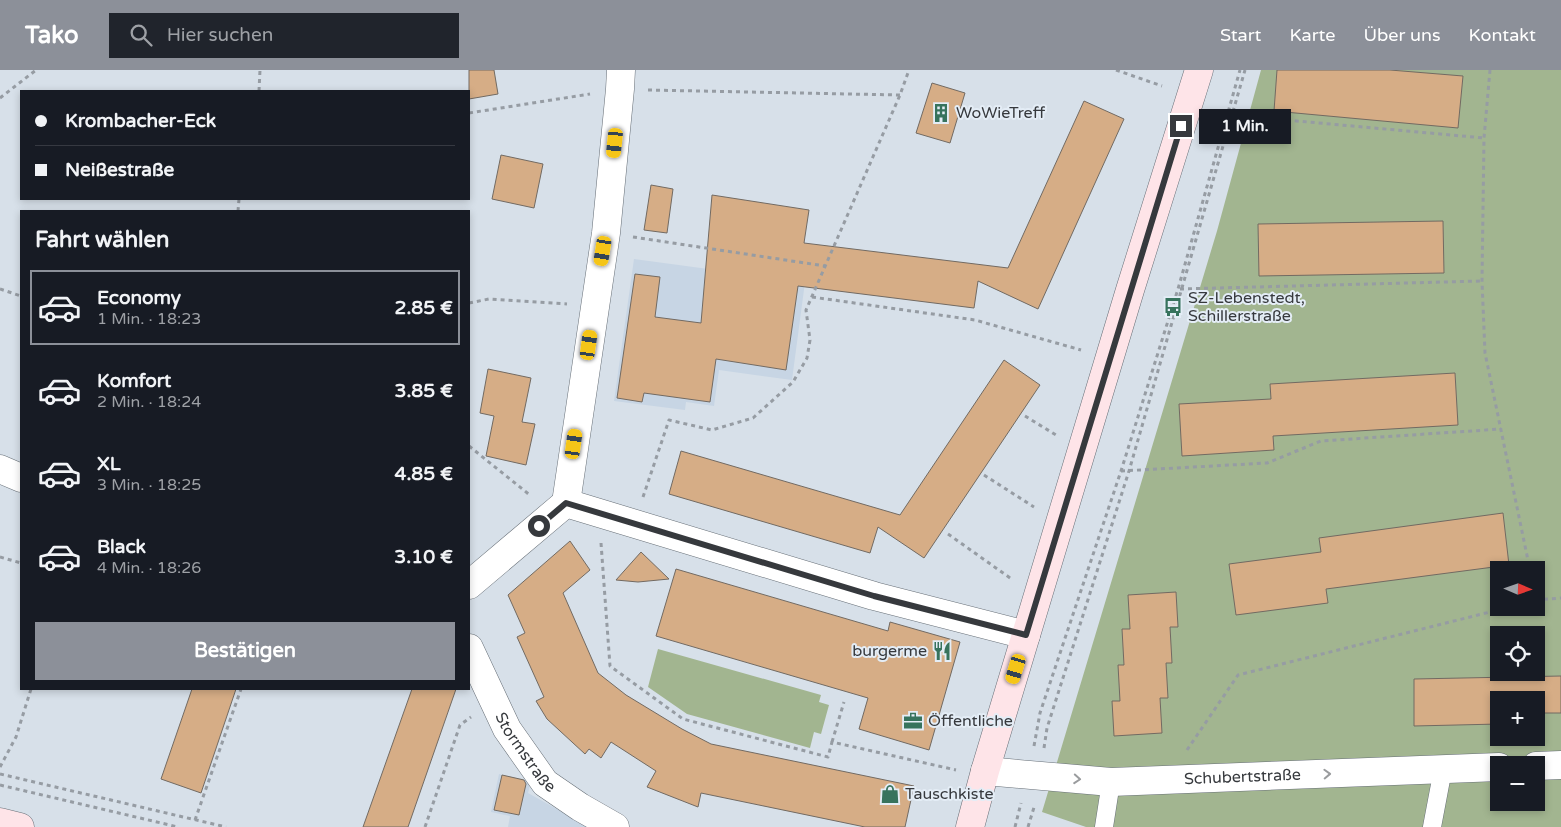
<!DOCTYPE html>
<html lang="de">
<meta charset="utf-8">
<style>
:root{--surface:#171b24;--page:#20242c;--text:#f1f3f6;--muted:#9ea1a6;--line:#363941;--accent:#8c9099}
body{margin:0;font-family:"Varela Round",sans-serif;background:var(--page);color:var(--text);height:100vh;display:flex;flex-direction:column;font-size:19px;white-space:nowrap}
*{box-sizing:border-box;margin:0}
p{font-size:16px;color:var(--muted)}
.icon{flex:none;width:28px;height:28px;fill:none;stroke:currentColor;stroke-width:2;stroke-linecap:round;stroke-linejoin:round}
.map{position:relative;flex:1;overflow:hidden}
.side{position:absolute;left:20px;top:140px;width:450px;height:480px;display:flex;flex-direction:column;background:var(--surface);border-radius:0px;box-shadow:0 2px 8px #0003}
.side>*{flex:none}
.guide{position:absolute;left:20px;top:20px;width:450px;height:110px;border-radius:0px;box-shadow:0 2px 8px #0003;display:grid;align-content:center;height:110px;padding:0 15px;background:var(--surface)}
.needle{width:32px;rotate:92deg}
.controls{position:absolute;left:1490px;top:491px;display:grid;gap:10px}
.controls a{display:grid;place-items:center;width:55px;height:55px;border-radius:0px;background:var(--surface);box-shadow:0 2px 8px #0003;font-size:25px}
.end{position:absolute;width:22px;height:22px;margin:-11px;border:6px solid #36393d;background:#fff;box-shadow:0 0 0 2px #fff}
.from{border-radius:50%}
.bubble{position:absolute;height:35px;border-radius:0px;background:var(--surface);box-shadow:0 2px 8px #0003;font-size:16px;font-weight:800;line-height:35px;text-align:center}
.car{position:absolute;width:15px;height:30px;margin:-15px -8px;border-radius:6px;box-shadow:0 0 4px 1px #0007;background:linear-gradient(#f5c518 24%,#345 0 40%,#f5c518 0 76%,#345 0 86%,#f5c518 0)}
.guide b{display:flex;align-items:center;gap:18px;height:48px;font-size:19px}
.guide b+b{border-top:1px solid var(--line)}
.guide i{width:12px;height:12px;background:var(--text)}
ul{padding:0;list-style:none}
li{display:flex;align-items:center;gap:15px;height:75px;margin:0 10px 8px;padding:0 5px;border:2px solid transparent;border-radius:0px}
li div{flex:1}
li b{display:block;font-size:19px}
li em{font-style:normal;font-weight:800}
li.current{border-color:var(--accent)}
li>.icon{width:45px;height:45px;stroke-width:1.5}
h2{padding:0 15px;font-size:22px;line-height:60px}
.primary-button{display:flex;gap:10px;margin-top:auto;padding:10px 15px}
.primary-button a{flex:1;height:58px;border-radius:0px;background:var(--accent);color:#fff;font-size:20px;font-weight:800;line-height:58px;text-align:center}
header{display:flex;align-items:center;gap:30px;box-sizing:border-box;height:70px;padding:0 25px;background:var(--accent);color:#fff}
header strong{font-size:24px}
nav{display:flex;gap:28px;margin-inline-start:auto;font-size:18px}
.search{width:350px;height:45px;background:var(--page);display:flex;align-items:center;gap:12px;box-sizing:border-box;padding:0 18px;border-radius:0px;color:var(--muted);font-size:19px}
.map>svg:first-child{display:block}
</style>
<header>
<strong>Tako</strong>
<div class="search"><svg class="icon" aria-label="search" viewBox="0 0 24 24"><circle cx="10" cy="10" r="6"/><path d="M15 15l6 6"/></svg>Hier suchen</div>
<nav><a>Start</a><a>Karte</a><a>Über uns</a><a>Kontakt</a></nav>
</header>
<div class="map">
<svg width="1561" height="757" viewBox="0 0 1561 757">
<rect width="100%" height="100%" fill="#d7e0e9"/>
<g fill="#c7d5e4">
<path d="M634,189L805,212L792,310L719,300L714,336L686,332L685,340L614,331Z"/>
<path d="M499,704L531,711L528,723L589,757H508L510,746L491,742Z"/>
</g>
<g fill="#a2b590" fill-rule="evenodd">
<path d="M1261,0H1561V757H1086L1042,742L1217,161ZM1499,500H1536V538H1499ZM1499,565H1536V602H1499ZM1499,630H1536V668H1499ZM1499,695H1536V732H1499Z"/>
<path d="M658,579L821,625L819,632L829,635L821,664L814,662L810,678L687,644L648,617Z"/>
</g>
<g fill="#d6ad86" stroke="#726a62">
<path d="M469,0H494L498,24L469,29Z"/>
<path d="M1277,0H1390L1463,6L1458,58L1274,41Z"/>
<path d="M932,13L965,23L950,73L916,63Z"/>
<path d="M1084,31L1124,49L1038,239L978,211L974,238L798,216L786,300L716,289L710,332L644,323L642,332L617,328L635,204L660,207L655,247L701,253L712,125L809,140L804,173L1008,198Z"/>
<path d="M501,85L543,94L534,138L492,129Z"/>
<path d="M651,115L673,119L667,163L644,160Z"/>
<path d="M1443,151L1444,203L1259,206L1258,154Z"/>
<path d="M1004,290L1040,315L924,488L878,457L870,483L669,424L681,381L900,445Z"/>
<path d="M488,299L531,308L522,352L535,354L526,395L486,386L494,346L480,343Z"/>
<path d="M1455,303L1458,355L1273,366L1274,380L1182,386L1179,334L1271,329L1270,314Z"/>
<path d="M1503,443L1509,495L1326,519L1328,533L1236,545L1229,494L1321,482L1319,468Z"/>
<path d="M570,471L590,500L563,523L598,603L626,625L682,659L711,674L914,716L905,757H865L701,723L698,737L647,717L656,701L611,672L601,688L589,679L585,684L547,649L536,631L544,627L517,567L525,563L508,525Z"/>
<path d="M641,482L669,509L638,512L616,510Z"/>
<path d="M676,499L888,561L890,552L960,572L929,680L859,659L868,628L656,566Z"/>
<path d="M1176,522L1178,557H1170L1172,593H1166L1168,628H1160L1162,663L1114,666L1112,631H1120L1118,595H1124L1122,559H1130L1128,525Z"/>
<path d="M1561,606V643H1544V653H1536V630H1499V654L1414,656V609Z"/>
<path d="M192,619H236L201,723L161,709Z"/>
<path d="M412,619H456L408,757H363Z"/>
<path d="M502,705L524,710L526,714L519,745L494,740Z"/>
</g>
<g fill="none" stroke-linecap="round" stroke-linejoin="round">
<g stroke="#676f77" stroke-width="19">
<g id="lane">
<path d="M1104,757L1111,712"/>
<path d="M1432,757L1443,699"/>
</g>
</g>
<g stroke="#676f77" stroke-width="29">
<g id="street">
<path d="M0,399L21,408"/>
<path d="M566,433L606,163L620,19L621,0"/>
<path d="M469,515L566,433L874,526L1026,565"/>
<path id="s1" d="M469,578L507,659L545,713L580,737L615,757"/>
<path d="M1536,696L1561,695"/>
<path id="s2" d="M985,701L1111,712L1499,697"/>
</g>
</g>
<g stroke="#676f77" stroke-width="29">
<g id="secondary">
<path d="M0,752L20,757"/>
<path d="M970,757L985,701L1130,220L1199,0"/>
</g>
</g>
<g stroke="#969ca3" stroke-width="3" stroke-dasharray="4 4" stroke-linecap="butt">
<path d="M1116,0L1162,16"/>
<path d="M1490,0L1484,68L1482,211L1485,283L1530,500"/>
<path d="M648,20L900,25"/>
<path d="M259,21L260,0"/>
<path d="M0,28L36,0"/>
<path d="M469,43L590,24"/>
<path d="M1231,45L1484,68"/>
<path d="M238,141L239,129"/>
<path d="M633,167L825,196"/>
<path d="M0,219L21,226"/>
<path d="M1180,219L1482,211"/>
<path d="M812,227L975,250L1081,280"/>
<path d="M469,233L489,229L567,234"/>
<path d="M1025,346L1056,365"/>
<path d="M469,376L531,426"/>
<path d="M1121,401L1267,393L1321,371L1501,359"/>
<path d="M984,405L1034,437"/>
<path d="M643,427L669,350L712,360L753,348L793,312L807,288L810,270L806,240L900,25L909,0"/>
<path d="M948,464L1013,510"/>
<path d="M601,473L610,596L683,649L828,687L832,672L956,700"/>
<path d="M0,487L21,493"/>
<path d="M1536,530L1561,528"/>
<path d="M832,672L844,632"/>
<path d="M1034,676L1040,643L1121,401L1178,219L1240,0"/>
<path d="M1044,678L1047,658L1129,401L1245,0"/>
<path d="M1187,680L1238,605L1506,538"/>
<path d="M0,697L16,667L31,619"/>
<path d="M0,704L226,757"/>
<path d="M0,715L178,757"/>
<path d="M195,750L241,619"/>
<path d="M425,757L460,655L471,647"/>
<path d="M1015,757L1021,733"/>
<path d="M1028,757L1035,734"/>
</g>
<use href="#lane" stroke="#fff" stroke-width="18"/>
<use href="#street" stroke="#fff" stroke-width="28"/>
<use href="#secondary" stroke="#fee4e8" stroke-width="28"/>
</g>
<defs><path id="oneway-chevron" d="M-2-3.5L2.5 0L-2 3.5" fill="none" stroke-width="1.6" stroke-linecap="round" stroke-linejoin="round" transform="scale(1.25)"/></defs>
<g stroke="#9a9c9e">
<use href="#oneway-chevron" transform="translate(1327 704) rotate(-2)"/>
<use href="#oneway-chevron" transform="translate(1077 709) rotate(4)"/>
</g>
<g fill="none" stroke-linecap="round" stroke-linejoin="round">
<path stroke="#36393d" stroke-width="6" d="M539,456L566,433L874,526L1026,565L1181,56"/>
</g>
<defs>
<g id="building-bare" transform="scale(1.5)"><path d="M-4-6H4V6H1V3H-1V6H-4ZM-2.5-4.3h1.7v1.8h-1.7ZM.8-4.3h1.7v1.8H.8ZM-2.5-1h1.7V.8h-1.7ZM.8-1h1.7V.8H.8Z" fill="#37735d" stroke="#e4edf6" stroke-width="2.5" paint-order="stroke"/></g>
<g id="bus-bare" transform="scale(1.5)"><path d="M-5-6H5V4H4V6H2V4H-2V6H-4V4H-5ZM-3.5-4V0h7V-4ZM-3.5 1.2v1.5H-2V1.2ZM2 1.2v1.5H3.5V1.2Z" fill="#37735d" stroke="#e4edf6" stroke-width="2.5" paint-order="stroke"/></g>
<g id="restaurant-bare" transform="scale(1.5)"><path d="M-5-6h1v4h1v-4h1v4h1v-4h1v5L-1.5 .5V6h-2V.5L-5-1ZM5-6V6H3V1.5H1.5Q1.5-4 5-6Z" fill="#37735d" stroke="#e4edf6" stroke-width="2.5" paint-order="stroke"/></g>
<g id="office-bare" transform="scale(1.5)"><path d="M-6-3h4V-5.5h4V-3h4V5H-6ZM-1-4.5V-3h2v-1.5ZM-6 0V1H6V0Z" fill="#37735d" stroke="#e4edf6" stroke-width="2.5" paint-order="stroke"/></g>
<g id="shop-bare" transform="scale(1.5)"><path d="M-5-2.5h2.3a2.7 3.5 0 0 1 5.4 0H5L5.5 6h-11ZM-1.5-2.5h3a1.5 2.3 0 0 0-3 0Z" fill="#37735d" stroke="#e4edf6" stroke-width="2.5" paint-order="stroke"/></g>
</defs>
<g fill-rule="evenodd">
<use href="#building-bare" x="941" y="43"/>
<use href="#bus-bare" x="1173" y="237"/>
<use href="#restaurant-bare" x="942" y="581"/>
<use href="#office-bare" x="913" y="651"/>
<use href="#shop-bare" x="890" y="724"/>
</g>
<g text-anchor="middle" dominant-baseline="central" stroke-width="4" stroke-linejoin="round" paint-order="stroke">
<g font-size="16" fill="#36393d" stroke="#e4edf6" text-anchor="start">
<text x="956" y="43">WoWieTreff</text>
<text x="1188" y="228">SZ-Lebenstedt,<tspan x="1188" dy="18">Schillerstraße</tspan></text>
<text x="927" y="581" text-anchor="end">burgerme</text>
<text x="928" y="651">Öffentliche</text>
<text x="905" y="724">Tauschkiste</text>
</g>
<g font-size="16" fill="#36393d" stroke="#e4edf6">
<text stroke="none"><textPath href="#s1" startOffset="119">Stormstraße</textPath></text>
<text stroke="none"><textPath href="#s2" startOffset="258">Schubertstraße</textPath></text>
</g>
</g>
</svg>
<div class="controls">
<a><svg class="needle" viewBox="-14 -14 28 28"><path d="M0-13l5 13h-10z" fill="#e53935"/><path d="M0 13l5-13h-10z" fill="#9ea1a6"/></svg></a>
<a><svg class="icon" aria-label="locate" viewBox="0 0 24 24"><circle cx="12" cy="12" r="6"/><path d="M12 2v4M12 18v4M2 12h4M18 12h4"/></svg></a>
<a>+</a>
<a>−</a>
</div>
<i class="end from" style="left:539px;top:456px"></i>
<i class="end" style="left:1181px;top:56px"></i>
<div class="bubble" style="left:1199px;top:39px;width:92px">1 Min.</div>
<i class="car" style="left:615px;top:73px;rotate:186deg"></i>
<i class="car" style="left:603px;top:181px;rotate:189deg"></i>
<i class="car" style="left:589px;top:275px;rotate:8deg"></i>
<i class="car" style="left:574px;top:374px;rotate:8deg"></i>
<i class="car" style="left:1016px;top:599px;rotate:197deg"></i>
<div class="guide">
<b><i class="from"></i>Krombacher-Eck</b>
<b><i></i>Neißestraße</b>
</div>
<section class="side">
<h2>Fahrt wählen</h2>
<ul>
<li class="current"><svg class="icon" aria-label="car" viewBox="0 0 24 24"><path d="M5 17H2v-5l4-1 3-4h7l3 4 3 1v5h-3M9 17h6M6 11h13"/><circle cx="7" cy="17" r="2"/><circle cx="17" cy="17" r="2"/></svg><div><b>Economy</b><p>1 Min. · 18:23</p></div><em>2.85 €</em></li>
<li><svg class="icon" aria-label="car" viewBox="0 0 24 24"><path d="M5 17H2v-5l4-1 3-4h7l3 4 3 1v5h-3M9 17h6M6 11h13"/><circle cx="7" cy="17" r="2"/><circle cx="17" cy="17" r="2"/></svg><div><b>Komfort</b><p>2 Min. · 18:24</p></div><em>3.85 €</em></li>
<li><svg class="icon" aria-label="car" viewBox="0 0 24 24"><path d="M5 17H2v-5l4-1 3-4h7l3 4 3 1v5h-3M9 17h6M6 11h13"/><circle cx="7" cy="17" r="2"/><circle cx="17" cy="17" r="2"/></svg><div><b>XL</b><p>3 Min. · 18:25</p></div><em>4.85 €</em></li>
<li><svg class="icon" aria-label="car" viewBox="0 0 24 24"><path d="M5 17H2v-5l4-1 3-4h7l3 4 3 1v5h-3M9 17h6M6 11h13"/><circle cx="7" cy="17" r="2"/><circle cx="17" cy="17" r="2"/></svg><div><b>Black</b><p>4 Min. · 18:26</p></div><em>3.10 €</em></li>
</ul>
<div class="primary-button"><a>Bestätigen</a></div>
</section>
</div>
